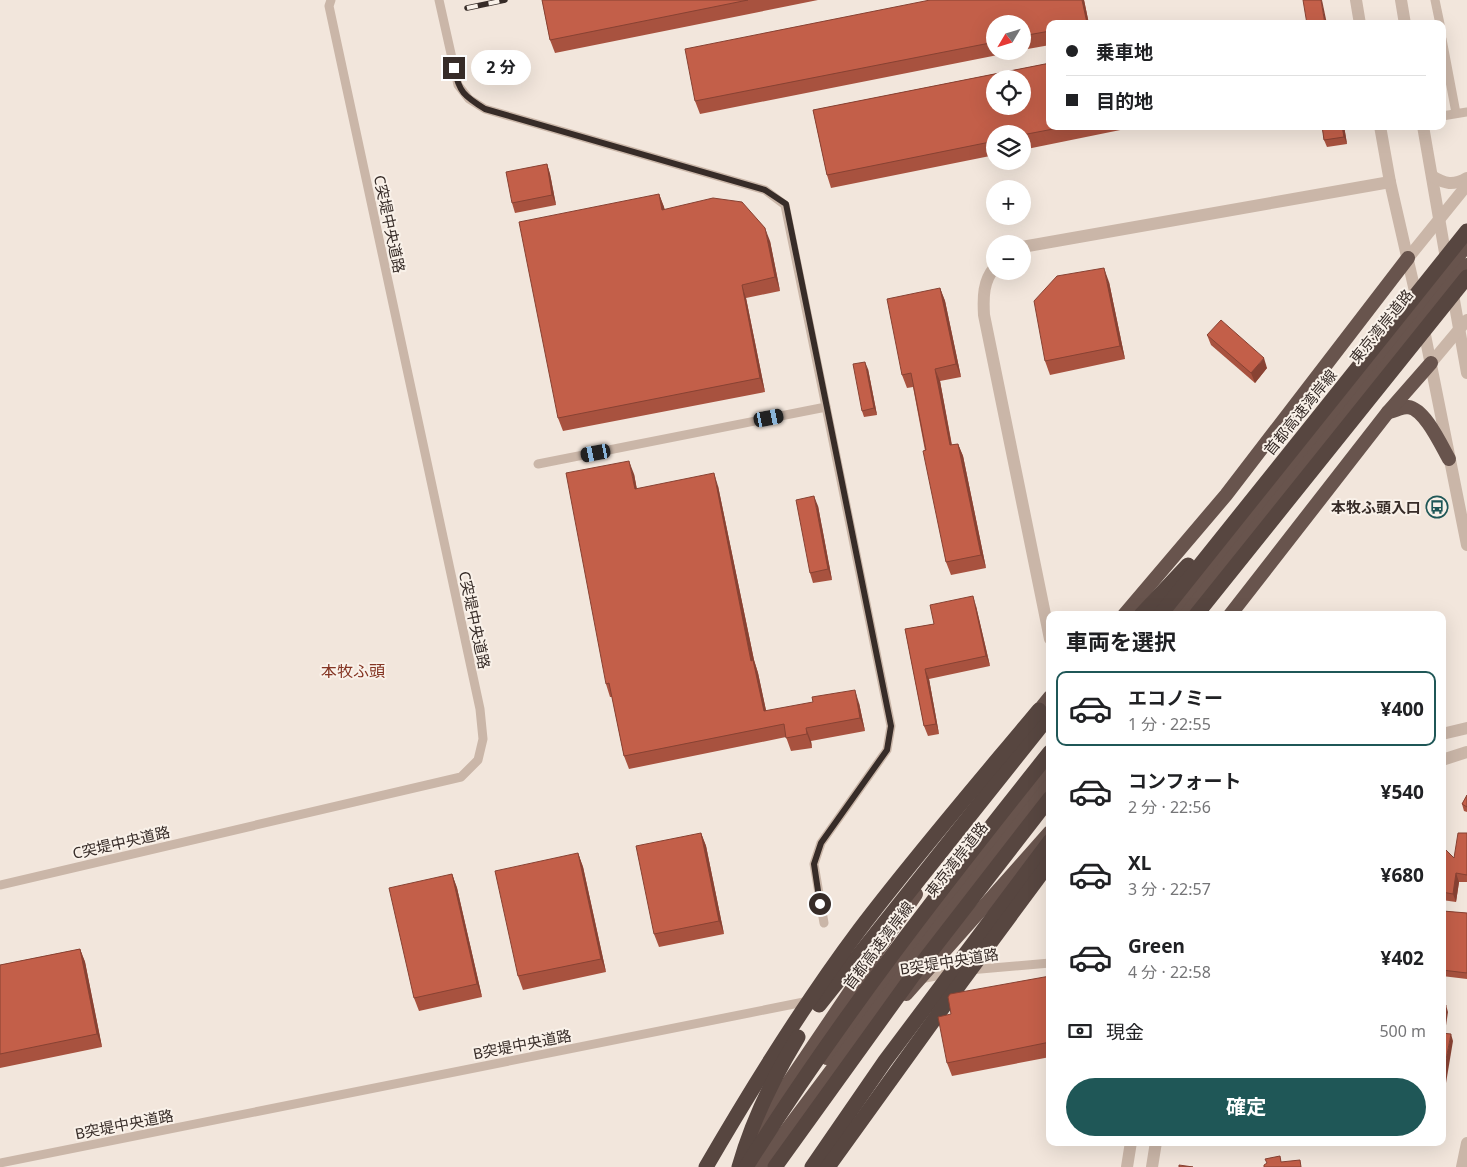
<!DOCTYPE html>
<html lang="ja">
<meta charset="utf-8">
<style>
:root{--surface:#fff;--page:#f6f6f6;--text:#202124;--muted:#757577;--line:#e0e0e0;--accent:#1f5757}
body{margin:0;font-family:"Noto Sans","Noto Sans JP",sans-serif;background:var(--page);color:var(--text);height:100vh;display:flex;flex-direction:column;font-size:19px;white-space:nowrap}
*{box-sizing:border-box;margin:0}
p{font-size:16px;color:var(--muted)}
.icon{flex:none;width:28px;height:28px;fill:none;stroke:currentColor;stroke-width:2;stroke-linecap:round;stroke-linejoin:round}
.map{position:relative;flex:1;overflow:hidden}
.side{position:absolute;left:1046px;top:611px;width:400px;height:535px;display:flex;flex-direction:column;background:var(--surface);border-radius:10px;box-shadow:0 5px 20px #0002}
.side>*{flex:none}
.banner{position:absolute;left:1046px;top:20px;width:400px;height:110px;border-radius:10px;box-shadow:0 5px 20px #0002;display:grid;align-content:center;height:110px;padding:0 20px;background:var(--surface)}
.needle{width:32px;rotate:232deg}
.fabs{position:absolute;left:986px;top:15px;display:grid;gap:10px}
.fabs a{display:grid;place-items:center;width:45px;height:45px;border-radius:50%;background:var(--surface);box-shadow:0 5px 20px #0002;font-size:25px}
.end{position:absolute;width:22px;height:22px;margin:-11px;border:6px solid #372c28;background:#fff;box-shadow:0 0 0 2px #fff}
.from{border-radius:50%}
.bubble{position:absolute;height:35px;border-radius:18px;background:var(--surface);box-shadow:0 5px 20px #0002;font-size:16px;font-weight:700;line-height:35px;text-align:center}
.car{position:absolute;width:15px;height:30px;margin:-15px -8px;border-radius:6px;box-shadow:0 0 4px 1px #0007;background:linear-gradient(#222 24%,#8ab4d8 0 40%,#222 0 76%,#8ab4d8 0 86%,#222 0)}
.banner b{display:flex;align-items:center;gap:18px;height:48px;font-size:19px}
.banner b+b{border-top:1px solid var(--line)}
.banner i{width:12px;height:12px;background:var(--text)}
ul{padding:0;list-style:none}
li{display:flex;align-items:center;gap:15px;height:75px;margin:0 10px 8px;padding:0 10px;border:2px solid transparent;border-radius:10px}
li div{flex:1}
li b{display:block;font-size:19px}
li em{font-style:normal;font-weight:700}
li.current{border-color:var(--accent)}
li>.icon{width:45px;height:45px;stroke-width:1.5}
h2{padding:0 20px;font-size:22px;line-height:60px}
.pay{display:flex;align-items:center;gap:12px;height:55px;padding:0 20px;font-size:19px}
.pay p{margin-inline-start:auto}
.cta{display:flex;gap:10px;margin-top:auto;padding:10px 20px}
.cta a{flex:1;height:58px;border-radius:30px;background:var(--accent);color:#fff;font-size:20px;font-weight:700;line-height:58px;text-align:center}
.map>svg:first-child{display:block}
</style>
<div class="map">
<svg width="1467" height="1167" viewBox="0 0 1467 1167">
<rect width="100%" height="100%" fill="#f2e6dc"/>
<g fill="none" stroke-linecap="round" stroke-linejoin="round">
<g stroke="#cab6a8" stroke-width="9">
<path d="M439,0L458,85L469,99L485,109L765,190L785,205L891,726L887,750L821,843L814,864L824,923"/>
<path d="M1435,0L1440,24"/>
<path d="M1442,39L1456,113"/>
<path d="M1442,116L1467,112"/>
<path d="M538,464L826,407"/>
<path d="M0,885L461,777L478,760L483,739L480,709L329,6L331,0"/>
<path d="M969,970L1050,963"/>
<path d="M920,979L951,973"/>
<path d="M0,1163L809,1001"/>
</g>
<g stroke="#cab6a8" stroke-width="12">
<path d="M1356,0L1360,24"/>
<path d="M1401,0L1405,24"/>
<path d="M1380,126L1390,182L1417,300"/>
<path d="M1423,126L1447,264"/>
<path d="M1432,176C1445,184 1453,186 1467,178"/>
<path d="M1022,247L1390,182"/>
<path d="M1408,258L1467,185"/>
<path d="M995,267C983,281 983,297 984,315L1050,639"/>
<path d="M1452,289L1467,373"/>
<path d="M1423,325L1467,545"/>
<path d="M1431,363L1467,320"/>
<path d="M1442,734L1467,728"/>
<path d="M1442,760L1467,752"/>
<path d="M1127,1167L1131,1142"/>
<path d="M1152,1167L1156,1142"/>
<path d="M1462,1167L1467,1143"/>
</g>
<g stroke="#68544d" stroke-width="14">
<path d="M1388,412C1394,411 1402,407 1408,407C1425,409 1441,445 1449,459"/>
<path d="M1124,615L1226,495L1408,258"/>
<path d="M1170,615L1467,245"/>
<path d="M1186,615L1467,265"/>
<path d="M1230,615L1388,412L1431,363"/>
<path d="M1033,718L1050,697"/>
<path d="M906,994L1050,832"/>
<path d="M827,1058L937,909L1050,765"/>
<path d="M753,1135L916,894"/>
<path d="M759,1167L948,915L1050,785"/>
</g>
<g stroke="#574640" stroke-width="15">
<path d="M1141,615L1188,565"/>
<path d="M1160,615L1467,231"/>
<path d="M1196,615L1467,277"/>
<path d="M819,1005L1050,715"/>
<path d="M706,1167C753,1086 803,1005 860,929C917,854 979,782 1039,710"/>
<path d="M739,1167C752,1121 773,1078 798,1037"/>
<path d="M746,1167C837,1022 943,886 1050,752"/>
<path d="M775,1167L919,967L1050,798"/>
<path d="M812,1167L885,1061L1050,841"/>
<path d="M828,1167L962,981L1050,862"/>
</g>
<g stroke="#372c28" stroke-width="5.5">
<path id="rail" d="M467,8L505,0"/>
</g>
<use href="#rail" stroke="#f9f1e9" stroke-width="4" stroke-dasharray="11" stroke-linecap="butt"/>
</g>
<g fill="#a8523f" fill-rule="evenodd">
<path d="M542,0H818L555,53L550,40Z"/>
<path d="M930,0H1084L1089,24H1050V45L1022,50V24H995V51H1018L700,114L695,101Z"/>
<path d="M1050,63V126H1140L1022,150V134H995V155L831,188L827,175L813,110ZM995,79H1022V106H995Z"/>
<path d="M1322,126H1344L1347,144L1327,147L1324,140Z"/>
<path d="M547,164L550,174L556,205L515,213L512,203Z"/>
<path d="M659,194L665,210L770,241L780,291L746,298L765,392L563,431L558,418Z"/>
<path d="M1109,282L1125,359L1050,375L1045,361Z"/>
<path d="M940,288L945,301L961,377L940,381L952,445L958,444L963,456L986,568L951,575L946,562L913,387L907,388L902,375Z"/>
<path d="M1207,335L1267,368L1255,383L1211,345Z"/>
<path d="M868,369L877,415L864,417L862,411Z"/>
<path d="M634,474L637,489L718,486L754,660L758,673L766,711L859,703L865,731L811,741L812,748L791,751L786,737L629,769L624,756L612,697H610L606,684Z"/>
<path d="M818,506L832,580L813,583L810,573Z"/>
<path d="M976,606L990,666L929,679L939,734L928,736L924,726L905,629L934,624Z"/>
<path d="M1467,795V812L1464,811L1462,804Z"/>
<path d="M701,833L706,846L724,934L659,947L654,934Z"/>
<path d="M1467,833V882H1459L1456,902L1442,900V846L1454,858Z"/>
<path d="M578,853L583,867L606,972L523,990L518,976Z"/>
<path d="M452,874L457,888L482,997L419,1011L414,998Z"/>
<path d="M1443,911L1467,913V979L1442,976Z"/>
<path d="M80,949L85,962L102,1047L0,1068V965Z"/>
<path d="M1050,976V1057L952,1076L947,1063Z"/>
</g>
<g fill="#884233">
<path d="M1082,0H1084L1089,24H1087Z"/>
<path d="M1321,0H1322L1327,24H1325Z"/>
<path d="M1342,126H1344L1347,144L1344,137Z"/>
<path d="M547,164L550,174L556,205L552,195Z"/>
<path d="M659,194L664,207L667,223L662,210Z"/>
<path d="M765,228L770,241L780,291L775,277Z"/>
<path d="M1104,268L1109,282L1125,359L1120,346Z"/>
<path d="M742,285L746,298L765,392L760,378Z"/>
<path d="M940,288L945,301L961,377L956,364Z"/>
<path d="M1264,358L1267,368L1255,383L1251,373Z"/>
<path d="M865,362L868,369L877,415L874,408Z"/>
<path d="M935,369L940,381L954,458L950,445Z"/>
<path d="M958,444L963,456L986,568L981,555Z"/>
<path d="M629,461L634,474L639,502L635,489Z"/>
<path d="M714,473L718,486L754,660L758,673L769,724L764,711L751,661Z"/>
<path d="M814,496L818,506L832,580L828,569Z"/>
<path d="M973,596L976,606L990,666L986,656Z"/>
<path d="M925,669L929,679L939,734L936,724Z"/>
<path d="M855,690L859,703L865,731L860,718Z"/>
<path d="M806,728L811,741L812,748L807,734Z"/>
<path d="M701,833L706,846L724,934L719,921Z"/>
<path d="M578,853L583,867L606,972L601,959Z"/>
<path d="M1456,873L1459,882L1456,902L1453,894Z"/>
<path d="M452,874L457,888L482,997L477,984Z"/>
<path d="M80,949L85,962L102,1047L97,1034Z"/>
<path d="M1446,1005L1448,1012L1444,1039L1442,1036V1025Z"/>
<path d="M1451,1034L1453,1041L1443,1101L1442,1080Z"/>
</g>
<g fill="#c35f49" stroke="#884233" fill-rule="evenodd">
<path d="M542,0H748L550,40Z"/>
<path d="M930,0H1082L1087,23L1050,24V31L1022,36V24H995V42L695,101L685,49Z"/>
<path d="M1303,0H1321L1325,24H1307Z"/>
<path d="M1050,63V126H1069L1022,135V134H995V141L827,175L813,110ZM995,79H1022V106H995Z"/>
<path d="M1322,126H1342L1344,137L1324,140Z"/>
<path d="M547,164L552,195L512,203L506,172Z"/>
<path d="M659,194L662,210L713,198L742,202L765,228L775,277L742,285L760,378L558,418L519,222Z"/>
<path d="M1104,268L1120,346L1045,361L1034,301L1057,276Z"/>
<path d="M940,288L956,364L935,369L950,445L958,444L981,555L946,562L923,451L926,450L911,373L902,375L887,299Z"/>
<path d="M1221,320L1264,358L1251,373L1207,335Z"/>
<path d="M865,362L874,408L862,411L853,364Z"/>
<path d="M629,461L635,489L714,473L751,661L753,660L764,711L813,702L812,697L855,690L860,718L806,728L807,734L786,738L784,724L624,756L609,683L606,684L566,473Z"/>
<path d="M814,496L828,569L810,573L796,500Z"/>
<path d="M973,596L986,656L925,669L936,724L924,726L905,629L934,624L930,605Z"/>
<path d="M1467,795V807L1462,804Z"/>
<path d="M701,833L719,921L654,934L636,846Z"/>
<path d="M1458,833H1467V875L1456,873L1453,894L1442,892V846L1454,858Z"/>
<path d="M578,853L601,959L518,976L495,871Z"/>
<path d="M452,874L477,984L414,998L389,888Z"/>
<path d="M1443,911L1467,913V973L1442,970Z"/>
<path d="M80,949L97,1034L0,1054V965Z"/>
<path d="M1050,976V1042L947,1063L938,1017L951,1014L948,997L950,994Z"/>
<path d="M1442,1004L1446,1005L1442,1025Z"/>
<path d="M1442,1033L1451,1034L1442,1080Z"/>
<path d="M1280,1156L1281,1162L1300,1160L1301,1167H1264V1165L1267,1163L1265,1159Z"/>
<path d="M1179,1165L1193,1167H1179Z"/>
</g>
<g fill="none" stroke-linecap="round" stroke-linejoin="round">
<path stroke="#372c28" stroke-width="6" d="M454,68C459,92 464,96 485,109L765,190L786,204L891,726L887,750L821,843L814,864L820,904"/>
</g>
<defs>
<g id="bus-ring" transform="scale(1.125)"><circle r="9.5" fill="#f9f1e9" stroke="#1f5757" stroke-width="1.5"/><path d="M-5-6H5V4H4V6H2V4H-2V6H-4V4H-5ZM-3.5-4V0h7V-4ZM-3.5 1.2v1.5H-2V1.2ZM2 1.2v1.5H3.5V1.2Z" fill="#1f5757"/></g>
</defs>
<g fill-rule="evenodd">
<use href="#bus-ring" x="1437" y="507"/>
</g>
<g text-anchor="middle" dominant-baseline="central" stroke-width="4" stroke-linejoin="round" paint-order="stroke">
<g font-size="15" fill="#372c28" stroke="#f9f1e9">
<text transform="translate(390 224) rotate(78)">C突堤中央道路</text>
<text transform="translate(1381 326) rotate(-51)">東京湾岸道路</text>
<text transform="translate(1300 412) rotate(-51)">首都高速湾岸線</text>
<text transform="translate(475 620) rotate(78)">C突堤中央道路</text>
<text transform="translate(121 842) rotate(-13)">C突堤中央道路</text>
<text transform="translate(956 859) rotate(-52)">東京湾岸道路</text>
<text transform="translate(878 945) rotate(-53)">首都高速湾岸線</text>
<text transform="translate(949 961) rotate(-9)">B突堤中央道路</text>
<text transform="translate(522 1044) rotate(-11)">B突堤中央道路</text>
<text transform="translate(124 1124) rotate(-11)">B突堤中央道路</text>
</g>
<g font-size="15" font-weight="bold" fill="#372c28" stroke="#f9f1e9" text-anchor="end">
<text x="1421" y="507">本牧ふ頭入口</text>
</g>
<g font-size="16" fill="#843523" stroke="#f9f1e9">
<text x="353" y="671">本牧ふ頭</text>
</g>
</g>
</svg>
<div class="fabs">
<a><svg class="needle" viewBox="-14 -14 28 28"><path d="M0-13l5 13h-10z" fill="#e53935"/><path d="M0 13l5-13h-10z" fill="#757577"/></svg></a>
<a><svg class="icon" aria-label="locate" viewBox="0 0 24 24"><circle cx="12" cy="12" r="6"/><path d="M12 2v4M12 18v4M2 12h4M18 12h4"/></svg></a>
<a><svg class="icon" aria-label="layers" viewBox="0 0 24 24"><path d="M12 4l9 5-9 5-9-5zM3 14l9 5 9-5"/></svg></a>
<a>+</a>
<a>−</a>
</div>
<i class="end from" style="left:820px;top:904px"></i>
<i class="end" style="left:454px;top:68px"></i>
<div class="bubble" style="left:471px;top:50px;width:60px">2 分</div>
<i class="car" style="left:769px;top:418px;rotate:79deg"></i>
<i class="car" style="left:596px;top:453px;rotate:259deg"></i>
<div class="banner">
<b><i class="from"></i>乗車地</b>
<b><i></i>目的地</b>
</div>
<section class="side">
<h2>車両を選択</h2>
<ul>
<li class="current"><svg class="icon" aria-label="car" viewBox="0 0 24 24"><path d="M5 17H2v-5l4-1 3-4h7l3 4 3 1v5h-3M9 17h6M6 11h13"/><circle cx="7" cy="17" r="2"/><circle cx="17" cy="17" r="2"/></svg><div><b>エコノミー</b><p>1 分 · 22:55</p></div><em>¥400</em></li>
<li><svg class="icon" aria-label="car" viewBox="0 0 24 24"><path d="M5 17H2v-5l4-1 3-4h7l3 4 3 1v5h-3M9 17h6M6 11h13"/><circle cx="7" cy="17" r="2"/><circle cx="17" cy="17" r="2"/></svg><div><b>コンフォート</b><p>2 分 · 22:56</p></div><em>¥540</em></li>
<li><svg class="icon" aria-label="car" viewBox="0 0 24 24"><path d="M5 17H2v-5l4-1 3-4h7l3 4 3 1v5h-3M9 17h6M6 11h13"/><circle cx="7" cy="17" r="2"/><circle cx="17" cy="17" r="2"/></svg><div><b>XL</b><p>3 分 · 22:57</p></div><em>¥680</em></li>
<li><svg class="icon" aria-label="car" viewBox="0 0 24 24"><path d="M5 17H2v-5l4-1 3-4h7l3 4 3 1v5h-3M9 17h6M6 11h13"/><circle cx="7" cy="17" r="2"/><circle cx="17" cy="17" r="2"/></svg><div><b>Green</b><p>4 分 · 22:58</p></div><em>¥402</em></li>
</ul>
<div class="pay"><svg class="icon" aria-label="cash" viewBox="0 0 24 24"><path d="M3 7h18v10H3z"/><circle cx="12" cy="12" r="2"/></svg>現金<p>500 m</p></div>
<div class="cta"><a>確定</a></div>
</section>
</div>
